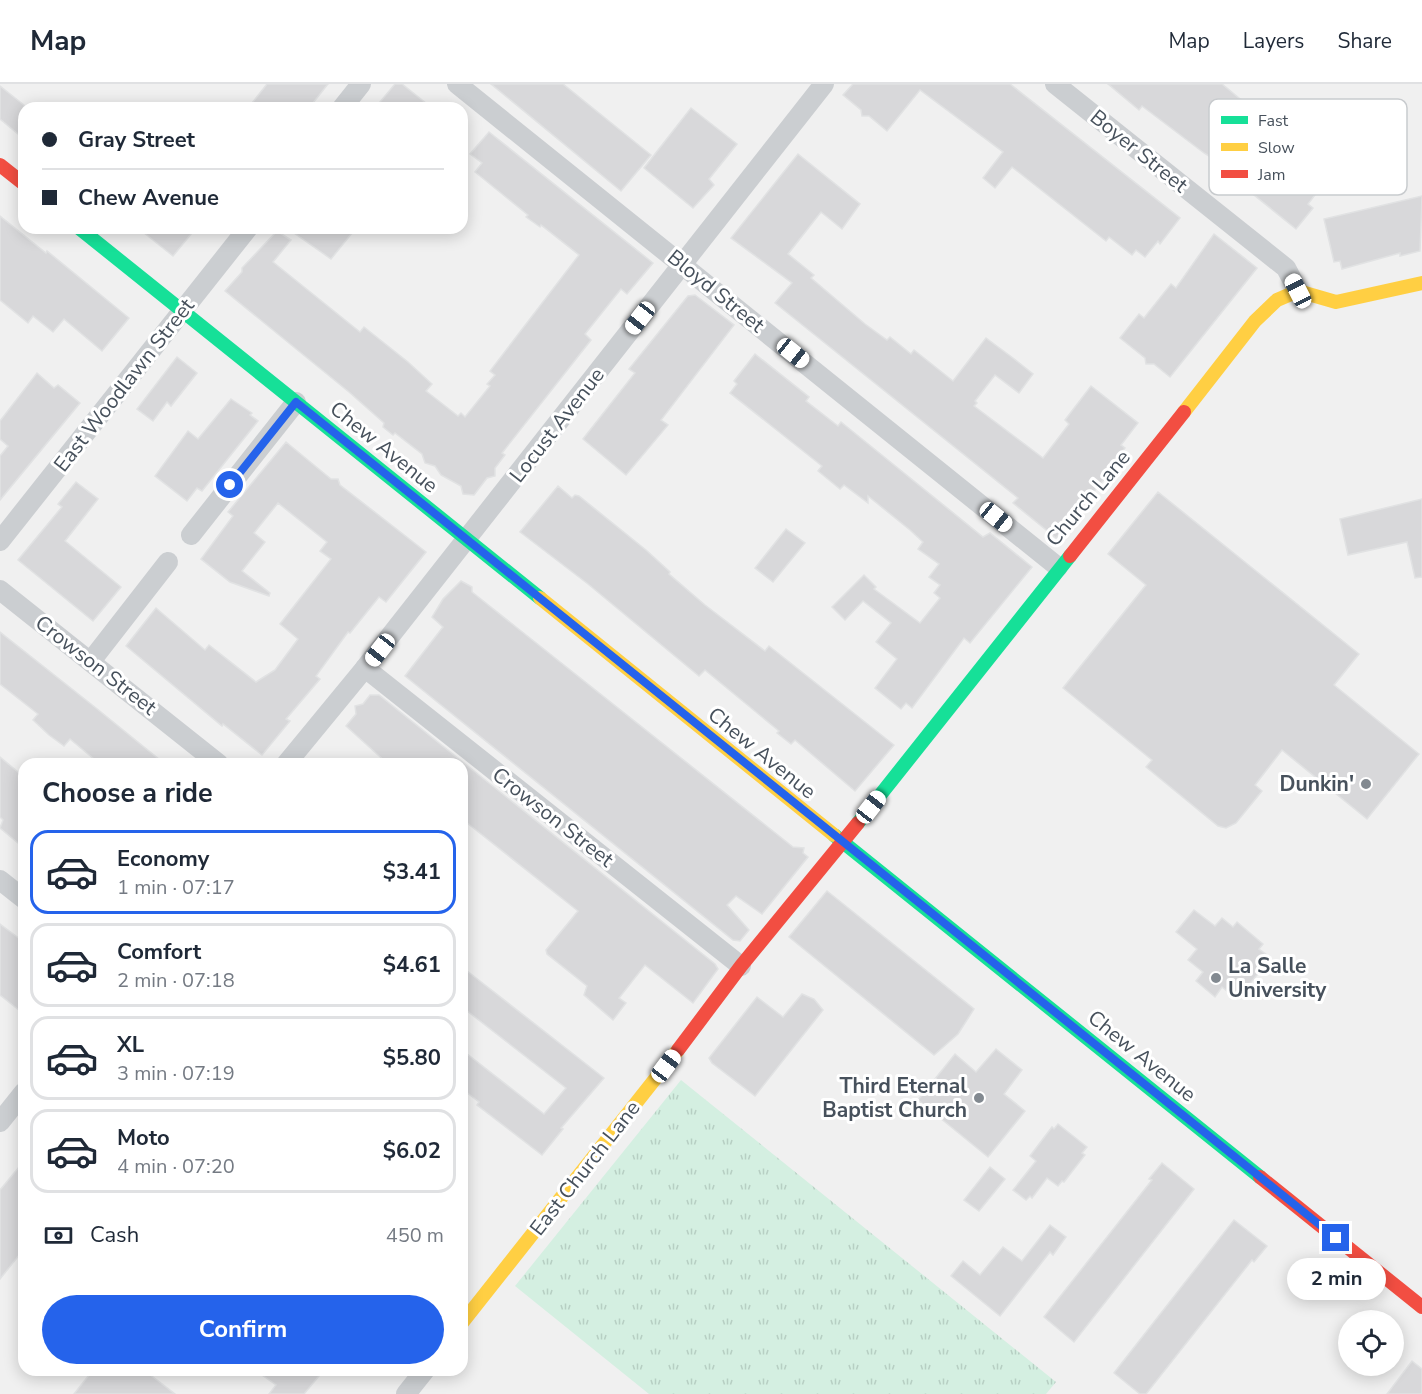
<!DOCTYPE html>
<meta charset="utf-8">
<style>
:root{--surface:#fff;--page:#f2f2f3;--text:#1f2937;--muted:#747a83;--line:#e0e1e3;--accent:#2563eb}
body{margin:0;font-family:"Nunito Sans",sans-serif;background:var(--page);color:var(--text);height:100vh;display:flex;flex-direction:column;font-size:22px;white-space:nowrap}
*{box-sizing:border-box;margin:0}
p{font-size:20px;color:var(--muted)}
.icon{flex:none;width:33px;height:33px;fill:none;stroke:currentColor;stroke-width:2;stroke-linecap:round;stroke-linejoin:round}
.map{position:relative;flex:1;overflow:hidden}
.drawer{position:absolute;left:18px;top:674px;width:450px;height:618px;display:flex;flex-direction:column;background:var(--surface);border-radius:18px;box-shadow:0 3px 15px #0003}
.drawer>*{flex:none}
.top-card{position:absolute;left:18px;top:18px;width:450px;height:132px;border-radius:18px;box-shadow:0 3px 15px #0003;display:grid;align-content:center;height:132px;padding:0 24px;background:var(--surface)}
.buttons{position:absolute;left:1338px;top:1226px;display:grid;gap:12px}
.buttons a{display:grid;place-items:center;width:66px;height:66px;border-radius:50%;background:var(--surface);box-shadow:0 3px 15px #0003;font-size:30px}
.end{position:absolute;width:27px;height:27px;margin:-14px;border:8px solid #2563eb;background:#fff;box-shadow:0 0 0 3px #fff}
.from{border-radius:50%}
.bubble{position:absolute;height:42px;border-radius:21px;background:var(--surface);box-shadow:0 3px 15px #0003;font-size:20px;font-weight:700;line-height:42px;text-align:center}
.car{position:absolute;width:18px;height:36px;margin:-18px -9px;border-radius:8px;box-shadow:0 0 4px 2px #0007;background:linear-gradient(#fff 24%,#345 0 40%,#fff 0 76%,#345 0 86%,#fff 0)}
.top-card b{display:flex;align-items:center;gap:21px;height:57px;font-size:22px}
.top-card b+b{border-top:2px solid var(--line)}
.top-card i{width:15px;height:15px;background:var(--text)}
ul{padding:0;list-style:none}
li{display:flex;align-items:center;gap:18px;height:84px;margin:0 12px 9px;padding:0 12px;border:3px solid var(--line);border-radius:18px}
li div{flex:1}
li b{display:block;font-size:22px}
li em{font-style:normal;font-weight:700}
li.on{border-color:var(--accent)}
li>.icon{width:54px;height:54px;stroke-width:1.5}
h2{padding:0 24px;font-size:27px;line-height:72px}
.pay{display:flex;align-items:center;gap:15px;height:66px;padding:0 24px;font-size:22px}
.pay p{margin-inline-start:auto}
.action{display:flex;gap:12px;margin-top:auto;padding:12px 24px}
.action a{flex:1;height:69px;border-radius:36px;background:var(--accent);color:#fff;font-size:24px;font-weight:700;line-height:69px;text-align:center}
header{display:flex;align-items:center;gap:36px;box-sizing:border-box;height:84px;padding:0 30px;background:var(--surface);border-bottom:2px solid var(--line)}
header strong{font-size:28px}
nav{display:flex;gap:33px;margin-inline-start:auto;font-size:21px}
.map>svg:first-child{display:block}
</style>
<header>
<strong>Map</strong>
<nav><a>Map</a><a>Layers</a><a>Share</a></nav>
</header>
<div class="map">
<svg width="1422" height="1310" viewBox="0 0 1422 1310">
<defs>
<pattern id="park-tufts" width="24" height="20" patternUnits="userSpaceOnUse" patternTransform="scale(1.5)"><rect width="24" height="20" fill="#d4efe1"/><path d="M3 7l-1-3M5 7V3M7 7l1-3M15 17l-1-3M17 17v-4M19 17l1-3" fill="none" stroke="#b7cfc3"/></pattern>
</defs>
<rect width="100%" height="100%" fill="#f0f0f0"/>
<path fill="url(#park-tufts)" d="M681,996L1056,1298L1046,1310H649L515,1202Z"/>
<g fill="#d8d8da" stroke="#e1e2e3" stroke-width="1.5">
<path d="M267,0H328L309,24H248Z"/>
<path d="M395,0H402L432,24H375Z"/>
<path d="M491,0H563L651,71L621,107Z"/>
<path d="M853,0H1010L1180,134L1160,160L1158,157L1145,173L1136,166L1132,171L1109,153L1106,157L1012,83L995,104L983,94L1003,68L920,6L887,47L869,32H862L861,26L843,11Z"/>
<path d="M1108,0H1222L1245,19L1242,22L1279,52L1271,61L1298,82L1304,75L1328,94L1308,120L1313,124L1296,145L1228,90L1231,86L1204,69L1142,22L1139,26Z"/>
<path d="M0,2L24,21V55L0,35Z"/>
<path d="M691,24L737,60L709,95L714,101L693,124L644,84Z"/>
<path d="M489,48L653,179L627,210L621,205L585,250L591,256L502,369L505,371L495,384V392L487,394L474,411L463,410L461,402L441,391L435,382L425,379L422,370L395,349L393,351L383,343L384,339L349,308L225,207L242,188V184L277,147L291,156L273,178L360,248L364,243L408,278L432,300L426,307L458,332L461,329L465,333L490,302L487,300L495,291L490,287L579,171L541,141L540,143L526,133L528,131L475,88L482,79L470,70Z"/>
<path d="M798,70L860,120L842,145L821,128L788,170L814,191L811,194L865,240L887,256L890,253L911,270L914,266L953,297L986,254L1013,274L1033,290L1019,309L995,291L975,317L977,319L974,322L1043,374L1069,340L1065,336L1091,302L1138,339L1121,361L1125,364L1111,382L1113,384L1056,454L1013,419L1018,414L775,219L792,199L731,154Z"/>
<path d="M1422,112L1420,167L1400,172V169L1342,185L1340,177L1334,178L1324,135Z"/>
<path d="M0,132L46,169L47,167L129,234L102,267L64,235L53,248L33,232L28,239L0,216Z"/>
<path d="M138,144H196L173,172Z"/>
<path d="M287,144H356L331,175Z"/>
<path d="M1214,150L1257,184L1170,293L1154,280H1146L1145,274L1120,254L1139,230L1144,234L1171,200L1176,204Z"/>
<path d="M695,211L734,241L661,336L668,341L626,391L583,355L635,289L629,285L688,212Z"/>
<path d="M755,270L809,313L806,317L838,342L841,338L983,453L990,449L1032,483L970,559L964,554L912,624L906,619L901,625L875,604L897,575L876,558L891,539L863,517L845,536L832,523L864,491L876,503L874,505L920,539L940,514L934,509L940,501L929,493L939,480L918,465L923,458L910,446L868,412V419L844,401L840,405L818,387L822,382L730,309L737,300L734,297Z"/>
<path d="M177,273L197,289L171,322L167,318L153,337L137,325Z"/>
<path d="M37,289L54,304L58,301L80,319L0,416V372L8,362L0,355V337Z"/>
<path d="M231,315L252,329L250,331L258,337L202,407L197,404L187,417L155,392L188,347L198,355Z"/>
<path d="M286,358L331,395H338L340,401L426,468L386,518L379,513L350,549L348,548L316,592L320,595L286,635L290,637L262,671L223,640L222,642L126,562L156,524L205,566L209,561L256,598L275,586L298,555L280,540L331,475L320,467L327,458L278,419L254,449L265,458L242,487L270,509L269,512L230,498L201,475L233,432L228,428Z"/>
<path d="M76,398L98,415L65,457L121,503L93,537L18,476L62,423L58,420Z"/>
<path d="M558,402L572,414L575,411L579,412L646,466L670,488L669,490L705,521L765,567L769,562L894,661L855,707L795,656L791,660L777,649L779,647L705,586L699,592L588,500L520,448Z"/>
<path d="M1158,408L1359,570L1334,601L1419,670L1367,735L1282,666L1255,701L1262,707L1236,739L1226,744L1218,742L1146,683L1152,676L1063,604L1146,501L1108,470Z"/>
<path d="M1422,415V493L1415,494L1407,458L1348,471L1340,435Z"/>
<path d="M786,445L805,459L773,498L755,484Z"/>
<path d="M461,497L472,503V508L793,763L804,764L803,769L808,773L762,830L736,812L727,821L749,846L740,857L733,856L405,592L443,543L432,533L443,515Z"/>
<path d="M0,548L96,624L165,680H100L70,655L64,662L49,651L33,636L38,630L0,600Z"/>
<path d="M370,611H379L715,880L718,885L693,919L645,881L619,914L626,919L613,936L584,911L587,902L547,870L546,866L578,827L462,735V680H388L346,642L356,630L355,622L363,620Z"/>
<path d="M0,673L24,693V764L0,744L3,736L0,733Z"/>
<path d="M827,807L974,925L958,950L934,971L789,853Z"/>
<path d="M1194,826L1215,842L1222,834L1233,843L1237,838L1263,860L1259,865L1271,874L1237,915L1222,903L1215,913L1196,897L1203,888L1188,876L1197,865L1176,848Z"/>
<path d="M0,840L24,858V930L0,911Z"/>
<path d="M462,883L604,994L561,1044L563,1045L542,1071L477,1021L479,1018L462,1005V966L544,1030L566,1004L462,923Z"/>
<path d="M802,910L814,915L823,926L755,1012L712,979L709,974L757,913L783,933Z"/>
<path d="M996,965L1022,986L1004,1010L1025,1027L988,1073L918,1016L955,970L976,988Z"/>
<path d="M1058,1040L1087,1063L1082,1069L1085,1071L1064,1098L1062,1097L1058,1102L1047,1094L1032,1114L1030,1112L1026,1116L1013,1106L1036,1077L1030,1072L1052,1043L1054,1045Z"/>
<path d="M24,1077V1165L0,1195V1106Z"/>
<path d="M1162,1079L1194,1105L1074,1258L1044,1233L1152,1096L1149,1095Z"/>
<path d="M990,1083L1005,1095L979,1127L964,1116Z"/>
<path d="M1234,1136L1267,1162L1254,1178L1252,1176L1146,1310H1140L1114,1289Z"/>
<path d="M1050,1141L1066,1153L1053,1171L1050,1168L1000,1232L951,1192L963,1177L980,1191L1003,1163L1022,1177Z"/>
<path d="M1412,1277L1422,1285V1310H1387Z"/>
<path d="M93,1286H144L175,1310H74Z"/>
<path d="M255,1286H324L304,1310H269L276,1301Z"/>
</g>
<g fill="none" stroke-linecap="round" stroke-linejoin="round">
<g stroke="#cbced1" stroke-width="20">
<path d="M457,0L1058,483"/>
<path d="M1055,0L1286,184L1298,207"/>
<path d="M342,24L361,0"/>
<path d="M191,451L296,318"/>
<path d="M0,457L248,144"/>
<path d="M0,506L219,680"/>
<path d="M91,577L168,478"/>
<path d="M365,584L741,882"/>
<path d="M286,680L365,584L824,0"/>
<path d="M0,796L24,815"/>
<path d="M0,1038L24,1008"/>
<path d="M406,1310L425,1286"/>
</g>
<g stroke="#16e098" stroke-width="14">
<path d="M79,144L540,514"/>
<path d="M858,739L1070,472"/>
<path d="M834,751L1260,1093"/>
</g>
<g stroke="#ffcf43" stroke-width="14">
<path d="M1184,328L1255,237L1277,216L1298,207L1336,218L1422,199"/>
<path d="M540,514L834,751"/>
<path d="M462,1239L678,966"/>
</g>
<g stroke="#f24e42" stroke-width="14">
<path d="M0,81L24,100"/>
<path d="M1070,472L1184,328"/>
<path d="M678,966L741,882L858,739"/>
<path d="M1260,1093L1422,1223"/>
</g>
</g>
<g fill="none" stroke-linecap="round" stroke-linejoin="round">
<path stroke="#2563eb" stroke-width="8" d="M230,401L296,318L1336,1154"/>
</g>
<g fill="#828990" stroke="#fff" stroke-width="2">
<circle cx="1366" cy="700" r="6"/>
<circle cx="1216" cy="894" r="6"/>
<circle cx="979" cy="1014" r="6"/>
</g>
<g text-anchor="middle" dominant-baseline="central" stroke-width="6" stroke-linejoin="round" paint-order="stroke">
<g font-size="21" fill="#47515c" stroke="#fff">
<text transform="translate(1139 67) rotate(39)">Boyer Street</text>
<text transform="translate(716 207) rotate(39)">Bloyd Street</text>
<text transform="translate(124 301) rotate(-52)">East Woodlawn Street</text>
<text transform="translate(557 341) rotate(-52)">Locust Avenue</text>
<text transform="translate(384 363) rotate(39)">Chew Avenue</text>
<text transform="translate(1088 414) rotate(-50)">Church Lane</text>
<text transform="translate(96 581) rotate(38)">Crowson Street</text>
<text transform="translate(762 669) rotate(39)">Chew Avenue</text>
<text transform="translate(553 733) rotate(38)">Crowson Street</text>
<text transform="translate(1142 972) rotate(39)">Chew Avenue</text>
<text transform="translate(585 1084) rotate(-52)">East Church Lane</text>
</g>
<g font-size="21" font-weight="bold" fill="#47515c" stroke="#fff" text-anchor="end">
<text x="1354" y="700">Dunkin'</text>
<text x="1228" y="882" text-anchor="start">La Salle<tspan x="1228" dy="24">University</tspan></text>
<text x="967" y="1002">Third Eternal<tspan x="967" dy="24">Baptist Church</tspan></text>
</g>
</g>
<rect x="1209" y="15" width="198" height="96" rx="9" fill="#fff" stroke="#c8cbce" stroke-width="1.5"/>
<rect x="1221" y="32" width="27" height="8" fill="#16e098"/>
<rect x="1221" y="59" width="27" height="8" fill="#ffcf43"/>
<rect x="1221" y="86" width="27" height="8" fill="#f24e42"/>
<g font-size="16" fill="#47515c">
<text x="1258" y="42">Fast</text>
<text x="1258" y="69">Slow</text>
<text x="1258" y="96">Jam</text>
</g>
</svg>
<div class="buttons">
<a><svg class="icon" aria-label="locate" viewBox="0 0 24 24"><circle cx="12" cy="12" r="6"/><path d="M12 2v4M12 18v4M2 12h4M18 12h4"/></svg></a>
</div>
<i class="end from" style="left:230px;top:401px"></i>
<i class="end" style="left:1336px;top:1154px"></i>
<div class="bubble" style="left:1287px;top:1174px;width:99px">2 min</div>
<i class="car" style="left:1298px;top:207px;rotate:333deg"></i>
<i class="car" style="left:640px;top:234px;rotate:218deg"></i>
<i class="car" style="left:793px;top:269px;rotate:129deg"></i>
<i class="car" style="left:996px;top:433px;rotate:129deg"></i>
<i class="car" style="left:380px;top:566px;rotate:218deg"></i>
<i class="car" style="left:871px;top:723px;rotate:38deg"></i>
<i class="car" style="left:666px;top:982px;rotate:37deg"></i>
<div class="top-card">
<b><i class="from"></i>Gray Street</b>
<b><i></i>Chew Avenue</b>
</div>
<section class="drawer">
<h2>Choose a ride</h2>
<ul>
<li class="on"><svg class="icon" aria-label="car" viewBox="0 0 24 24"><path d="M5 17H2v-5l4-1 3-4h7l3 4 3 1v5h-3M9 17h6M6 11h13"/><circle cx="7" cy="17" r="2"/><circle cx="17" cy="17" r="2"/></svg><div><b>Economy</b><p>1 min · 07:17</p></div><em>$3.41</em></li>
<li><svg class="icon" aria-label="car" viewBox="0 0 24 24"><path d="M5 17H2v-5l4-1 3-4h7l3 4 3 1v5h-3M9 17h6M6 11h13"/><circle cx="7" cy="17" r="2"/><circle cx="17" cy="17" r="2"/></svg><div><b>Comfort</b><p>2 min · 07:18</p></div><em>$4.61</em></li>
<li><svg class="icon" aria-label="car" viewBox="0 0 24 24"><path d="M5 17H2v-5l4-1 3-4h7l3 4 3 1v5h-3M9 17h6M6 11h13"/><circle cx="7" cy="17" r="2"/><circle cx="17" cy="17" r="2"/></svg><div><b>XL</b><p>3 min · 07:19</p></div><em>$5.80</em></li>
<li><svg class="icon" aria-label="car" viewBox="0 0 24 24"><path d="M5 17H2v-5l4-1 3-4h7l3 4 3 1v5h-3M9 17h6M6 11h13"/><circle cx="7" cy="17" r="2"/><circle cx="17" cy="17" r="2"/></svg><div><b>Moto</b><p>4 min · 07:20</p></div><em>$6.02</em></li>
</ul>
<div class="pay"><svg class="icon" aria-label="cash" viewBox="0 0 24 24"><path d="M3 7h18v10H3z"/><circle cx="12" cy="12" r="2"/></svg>Cash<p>450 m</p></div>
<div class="action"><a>Confirm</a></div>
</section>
</div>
